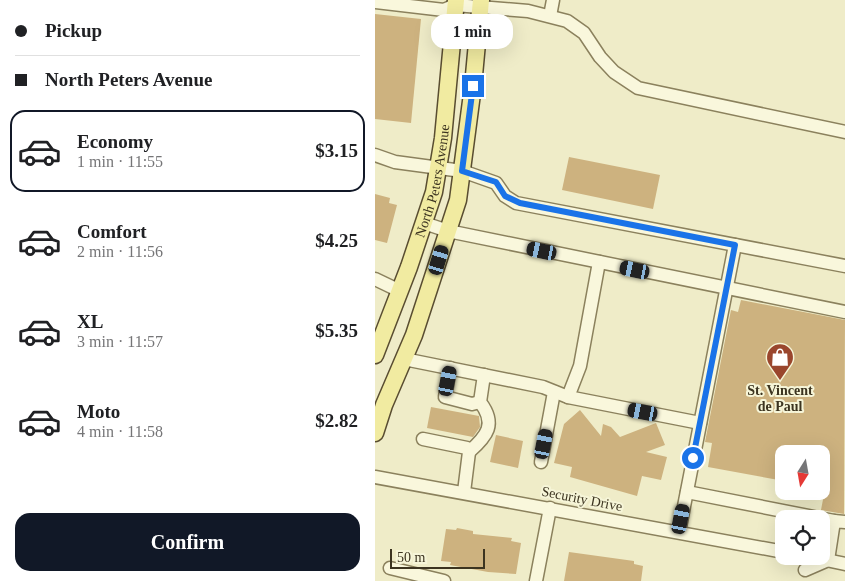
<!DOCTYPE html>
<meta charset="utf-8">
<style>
:root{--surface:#fff;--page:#f2f2f2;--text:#202124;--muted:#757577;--line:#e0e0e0;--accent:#111827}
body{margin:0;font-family:"Times New Roman",serif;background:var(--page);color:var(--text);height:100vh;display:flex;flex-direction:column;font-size:19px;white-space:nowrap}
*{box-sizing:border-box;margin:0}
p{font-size:16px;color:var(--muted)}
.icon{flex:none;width:28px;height:28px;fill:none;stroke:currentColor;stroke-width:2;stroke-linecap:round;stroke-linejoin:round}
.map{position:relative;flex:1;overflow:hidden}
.sheet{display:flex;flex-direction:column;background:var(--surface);width:375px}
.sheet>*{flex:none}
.banner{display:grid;align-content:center;height:110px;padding:0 15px;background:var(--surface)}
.needle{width:32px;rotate:191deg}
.controls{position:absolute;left:400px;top:445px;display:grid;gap:10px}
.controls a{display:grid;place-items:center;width:55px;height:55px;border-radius:10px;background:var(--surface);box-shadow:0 5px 20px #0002;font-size:25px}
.scale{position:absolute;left:15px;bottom:12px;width:95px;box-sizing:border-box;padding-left:5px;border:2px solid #3c3420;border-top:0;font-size:14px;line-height:18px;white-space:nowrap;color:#3c3420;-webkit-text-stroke:4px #f6f5d8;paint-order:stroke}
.end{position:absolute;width:22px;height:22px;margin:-11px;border:6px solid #1a73e8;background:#fff;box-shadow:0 0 0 2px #fff}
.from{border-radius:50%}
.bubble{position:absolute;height:35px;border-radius:15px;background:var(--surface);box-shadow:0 5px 20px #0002;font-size:16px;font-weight:600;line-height:35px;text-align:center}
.car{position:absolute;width:15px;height:30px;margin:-15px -8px;border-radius:6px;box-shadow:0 0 4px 1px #0007;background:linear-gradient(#222 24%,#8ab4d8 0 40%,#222 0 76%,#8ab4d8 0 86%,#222 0)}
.banner b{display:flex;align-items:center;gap:18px;height:48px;font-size:19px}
.banner b+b{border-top:1px solid var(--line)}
.banner i{width:12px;height:12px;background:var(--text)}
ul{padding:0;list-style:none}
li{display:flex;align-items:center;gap:15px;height:82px;margin:0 10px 8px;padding:0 5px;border:2px solid transparent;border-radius:15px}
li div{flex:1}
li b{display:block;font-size:19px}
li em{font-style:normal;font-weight:600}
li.selected{border-color:var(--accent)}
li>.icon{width:45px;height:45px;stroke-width:1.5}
.cta{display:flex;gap:10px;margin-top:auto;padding:10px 15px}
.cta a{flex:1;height:58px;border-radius:15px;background:var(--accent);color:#fff;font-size:20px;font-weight:600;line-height:58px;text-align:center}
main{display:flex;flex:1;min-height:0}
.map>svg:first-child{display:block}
</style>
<main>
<section class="sheet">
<div class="banner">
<b><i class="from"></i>Pickup</b>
<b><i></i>North Peters Avenue</b>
</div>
<ul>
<li class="selected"><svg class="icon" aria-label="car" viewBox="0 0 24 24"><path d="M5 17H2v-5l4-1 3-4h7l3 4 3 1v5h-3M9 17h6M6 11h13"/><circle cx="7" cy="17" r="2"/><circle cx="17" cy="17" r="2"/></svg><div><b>Economy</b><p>1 min · 11:55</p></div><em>$3.15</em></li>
<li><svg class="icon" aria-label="car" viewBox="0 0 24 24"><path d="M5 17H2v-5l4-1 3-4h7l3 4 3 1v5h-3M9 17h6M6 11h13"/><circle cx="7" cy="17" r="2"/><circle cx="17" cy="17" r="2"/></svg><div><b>Comfort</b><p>2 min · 11:56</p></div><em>$4.25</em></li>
<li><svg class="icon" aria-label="car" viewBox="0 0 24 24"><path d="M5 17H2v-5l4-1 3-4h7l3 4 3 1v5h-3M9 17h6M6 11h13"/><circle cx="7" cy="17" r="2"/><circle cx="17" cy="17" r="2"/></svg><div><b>XL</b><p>3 min · 11:57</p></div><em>$5.35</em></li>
<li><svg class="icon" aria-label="car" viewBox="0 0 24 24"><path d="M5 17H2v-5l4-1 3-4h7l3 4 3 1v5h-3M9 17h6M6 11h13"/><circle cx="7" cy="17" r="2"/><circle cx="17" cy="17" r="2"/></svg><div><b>Moto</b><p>4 min · 11:58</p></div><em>$2.82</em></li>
</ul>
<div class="cta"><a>Confirm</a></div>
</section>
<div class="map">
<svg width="470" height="581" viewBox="0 0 470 581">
<rect width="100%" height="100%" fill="#efecc8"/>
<g fill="#cdb27f">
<path d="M0,14L46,19L36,123L0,119Z"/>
<path d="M194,157L285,175L278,209L187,190Z"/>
<path d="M0,194L15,198L14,203L22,205L12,243L0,240Z"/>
<path d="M366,300L470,320L469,514L446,510L450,489L446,488V454H409V481L333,467L337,443L330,442L356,310L363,312Z"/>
<path d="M56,407L104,416L105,427L98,437L52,428Z"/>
<path d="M205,410L226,436L228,424L236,427L245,437L281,423L290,445L271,452L292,457L286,480L267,476L262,496L195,477L197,467L179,463L189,424Z"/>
<path d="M121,435L148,441L143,468L115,462Z"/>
<path d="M82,528L98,531V534L137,538L136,541L146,543L141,574L113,572L75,565L76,562L66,561L71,529L81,530Z"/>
<path d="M194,552L259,561V564L268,566L266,581H189Z"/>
</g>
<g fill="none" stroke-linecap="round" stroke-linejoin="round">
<g stroke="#8b815d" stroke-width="15">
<g id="minor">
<path d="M0,2L69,10L80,5L153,11L192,21L209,33L225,57L239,72L263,88L470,132"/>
<path d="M175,16L178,0"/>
<path d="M0,155L20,162L87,171L121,183L130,196L141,203L470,266"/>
<path d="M49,223L73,231L470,312"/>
<path d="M0,279L25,291"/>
<path d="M29,359L168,387L193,397L325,423"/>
<path d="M75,368L70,397L97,404L105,402"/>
<path d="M193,397L205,366L224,262"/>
<path d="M48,439L92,448L94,452L89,492"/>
<path d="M94,452C112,436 122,424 105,402L109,375"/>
<path d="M166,462L179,392"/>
<path d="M0,477L409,552"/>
<path d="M312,492L459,521"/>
<path d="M304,532L360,245"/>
<path d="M432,556L470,564"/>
<path d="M15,568L69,581"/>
<path d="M430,570L453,560L459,521L470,522"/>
<path d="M161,581L175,508"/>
</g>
</g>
<g stroke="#594d31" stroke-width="19">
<g id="major">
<path id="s1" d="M0,355L34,267L59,192L68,138L81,0"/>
<path d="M0,433L9,405L39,335L83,200L98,86L106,0"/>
</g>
</g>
<use href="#minor" stroke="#f9f7dc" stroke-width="12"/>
<use href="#major" stroke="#f1eba1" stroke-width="16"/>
</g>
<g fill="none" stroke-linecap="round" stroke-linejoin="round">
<path stroke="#1a73e8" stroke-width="6" d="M98,86L87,171L121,182L130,196L145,203L360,245L318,458"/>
</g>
<defs>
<g id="shop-pin" transform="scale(1.4375)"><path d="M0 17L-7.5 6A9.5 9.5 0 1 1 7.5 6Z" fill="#9a462d" stroke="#f6f5d8"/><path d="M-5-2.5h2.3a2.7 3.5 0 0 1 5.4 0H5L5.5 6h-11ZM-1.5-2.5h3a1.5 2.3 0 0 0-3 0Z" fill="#fff"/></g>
</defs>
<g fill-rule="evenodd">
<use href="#shop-pin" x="405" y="357"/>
</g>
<g text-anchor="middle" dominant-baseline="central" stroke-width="4" stroke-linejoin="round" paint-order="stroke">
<g font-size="14" fill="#3c3420" stroke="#f6f5d8">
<text stroke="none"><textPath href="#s1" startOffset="184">North Peters Avenue</textPath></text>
<text transform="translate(207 499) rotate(11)">Security Drive</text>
</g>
<g font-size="14" font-weight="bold" fill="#3c3420" stroke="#f6f5d8">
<text x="405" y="390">St. Vincent<tspan x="405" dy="16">de Paul</tspan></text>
</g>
</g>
</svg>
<div class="controls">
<a><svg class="needle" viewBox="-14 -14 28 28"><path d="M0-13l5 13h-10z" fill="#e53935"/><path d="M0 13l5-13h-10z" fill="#757577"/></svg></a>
<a><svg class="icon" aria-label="locate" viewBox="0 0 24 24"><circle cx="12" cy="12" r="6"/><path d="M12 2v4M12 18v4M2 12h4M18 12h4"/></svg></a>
</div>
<div class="scale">50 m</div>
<i class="end from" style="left:318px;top:458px"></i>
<i class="end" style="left:98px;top:86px"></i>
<div class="bubble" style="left:56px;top:14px;width:82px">1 min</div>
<i class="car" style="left:167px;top:251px;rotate:282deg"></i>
<i class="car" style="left:64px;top:260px;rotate:17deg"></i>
<i class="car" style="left:260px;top:270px;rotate:282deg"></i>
<i class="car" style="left:73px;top:381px;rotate:11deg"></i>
<i class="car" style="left:268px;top:412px;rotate:281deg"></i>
<i class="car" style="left:169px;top:444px;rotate:11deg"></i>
<i class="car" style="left:306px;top:519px;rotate:11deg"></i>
</div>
</main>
